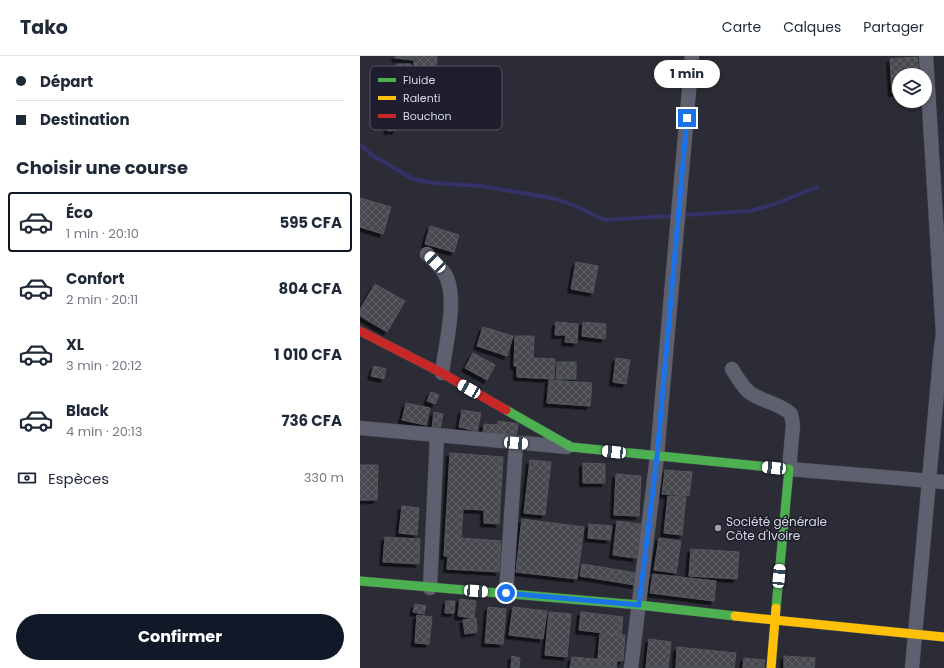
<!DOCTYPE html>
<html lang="fr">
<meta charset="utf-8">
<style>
:root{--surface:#fff;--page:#f2f2f3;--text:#1f2937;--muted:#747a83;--line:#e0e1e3;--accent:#111827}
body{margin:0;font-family:Poppins,sans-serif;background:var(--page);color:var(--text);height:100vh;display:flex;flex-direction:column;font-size:15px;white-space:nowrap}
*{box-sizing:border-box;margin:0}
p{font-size:13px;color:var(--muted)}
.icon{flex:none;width:22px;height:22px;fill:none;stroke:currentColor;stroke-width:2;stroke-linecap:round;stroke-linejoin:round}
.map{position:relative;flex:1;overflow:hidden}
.sheet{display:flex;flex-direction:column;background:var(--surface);width:360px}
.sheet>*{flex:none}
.hud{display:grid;align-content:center;height:88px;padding:0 16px;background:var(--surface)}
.controls{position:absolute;left:532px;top:12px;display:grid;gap:8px}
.controls a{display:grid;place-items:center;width:40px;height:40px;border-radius:50%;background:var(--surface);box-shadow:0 2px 6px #0003;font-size:20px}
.end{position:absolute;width:18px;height:18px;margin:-9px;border:5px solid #1a73e8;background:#fff;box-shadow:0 0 0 2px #fff}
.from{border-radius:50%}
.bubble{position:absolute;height:28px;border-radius:14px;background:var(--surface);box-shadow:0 2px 6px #0003;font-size:13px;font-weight:700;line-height:28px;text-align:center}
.car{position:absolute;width:12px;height:24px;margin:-12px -6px;border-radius:5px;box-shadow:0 0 3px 1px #0007;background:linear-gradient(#fff 24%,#345 0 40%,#fff 0 76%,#345 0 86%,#fff 0)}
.hud b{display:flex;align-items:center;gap:14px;height:38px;font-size:15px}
.hud b+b{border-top:1px solid var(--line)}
.hud i{width:10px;height:10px;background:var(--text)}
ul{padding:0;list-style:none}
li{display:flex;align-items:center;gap:12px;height:60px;margin:0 8px 6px;padding:0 8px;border:2px solid transparent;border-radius:4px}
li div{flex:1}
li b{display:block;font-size:15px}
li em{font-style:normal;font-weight:700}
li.active{border-color:var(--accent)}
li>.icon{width:36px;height:36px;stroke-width:1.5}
h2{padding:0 16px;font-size:18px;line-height:48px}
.pay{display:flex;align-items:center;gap:10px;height:44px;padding:0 16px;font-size:15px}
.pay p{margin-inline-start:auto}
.cta{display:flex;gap:8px;margin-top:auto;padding:8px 16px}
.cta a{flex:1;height:46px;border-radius:24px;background:var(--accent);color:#fff;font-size:16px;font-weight:700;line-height:46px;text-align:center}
header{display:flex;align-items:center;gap:24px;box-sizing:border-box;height:56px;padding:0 20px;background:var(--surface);border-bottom:1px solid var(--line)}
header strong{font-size:19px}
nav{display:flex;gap:22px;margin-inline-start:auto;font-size:14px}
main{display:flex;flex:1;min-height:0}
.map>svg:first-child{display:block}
</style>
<header>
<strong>Tako</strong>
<nav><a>Carte</a><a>Calques</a><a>Partager</a></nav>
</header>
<main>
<section class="sheet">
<div class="hud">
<b><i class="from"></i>Départ</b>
<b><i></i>Destination</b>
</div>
<h2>Choisir une course</h2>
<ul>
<li class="active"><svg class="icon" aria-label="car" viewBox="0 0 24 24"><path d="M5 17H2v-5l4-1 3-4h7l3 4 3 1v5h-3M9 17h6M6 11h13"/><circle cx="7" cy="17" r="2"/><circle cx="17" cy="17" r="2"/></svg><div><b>Éco</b><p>1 min · 20:10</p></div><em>595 CFA</em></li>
<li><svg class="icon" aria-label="car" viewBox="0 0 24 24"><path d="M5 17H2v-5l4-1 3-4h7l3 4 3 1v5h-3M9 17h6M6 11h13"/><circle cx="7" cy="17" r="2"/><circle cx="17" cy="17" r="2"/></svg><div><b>Confort</b><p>2 min · 20:11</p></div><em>804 CFA</em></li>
<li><svg class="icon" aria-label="car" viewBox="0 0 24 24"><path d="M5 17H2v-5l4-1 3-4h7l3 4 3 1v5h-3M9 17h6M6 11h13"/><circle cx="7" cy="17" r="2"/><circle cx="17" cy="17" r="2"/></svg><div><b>XL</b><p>3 min · 20:12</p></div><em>1 010 CFA</em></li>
<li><svg class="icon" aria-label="car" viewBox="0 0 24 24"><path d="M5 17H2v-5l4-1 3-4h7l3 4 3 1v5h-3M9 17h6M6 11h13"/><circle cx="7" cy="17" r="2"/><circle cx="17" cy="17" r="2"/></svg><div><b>Black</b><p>4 min · 20:13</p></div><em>736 CFA</em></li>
</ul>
<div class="pay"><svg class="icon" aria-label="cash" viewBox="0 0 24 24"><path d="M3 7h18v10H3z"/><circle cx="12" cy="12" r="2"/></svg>Espèces<p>330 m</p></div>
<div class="cta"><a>Confirmer</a></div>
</section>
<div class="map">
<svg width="584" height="612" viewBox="0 0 584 612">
<defs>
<pattern id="building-cross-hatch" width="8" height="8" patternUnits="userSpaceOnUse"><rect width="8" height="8" fill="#47484f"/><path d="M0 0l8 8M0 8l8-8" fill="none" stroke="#616268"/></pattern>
<filter id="shadow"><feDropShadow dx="-3.5" dy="3.5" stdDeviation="0" flood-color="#0009"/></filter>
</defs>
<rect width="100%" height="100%" fill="#2b2c35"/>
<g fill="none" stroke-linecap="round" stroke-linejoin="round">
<path stroke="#343269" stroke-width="4" d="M0,89L12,99L53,123L74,127L121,130L197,143L220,152L244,164L390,155L412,149L457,131"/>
</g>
<g fill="url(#building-cross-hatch)" stroke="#55565e" filter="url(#shadow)">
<path d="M35,0H53V4L35,2Z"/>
<path d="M54,0H77L76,12L54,11Z"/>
<path d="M557,1L559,19H539V36L532,37L530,3Z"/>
<path d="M37,8H51V20H36Z"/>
<path d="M36,66L37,74L28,75L27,68Z"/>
<path d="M0,142L31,151L23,178L0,171Z"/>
<path d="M70,170L99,179L94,196L65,188Z"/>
<path d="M216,206L238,210L233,237L211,233Z"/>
<path d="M15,228L45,245L27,276L0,260V253Z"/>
<path d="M196,266L218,268L217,287L205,286L206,279H195Z"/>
<path d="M223,266L246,268L245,283L222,280Z"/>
<path d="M123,271L153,280L147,300L117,290Z"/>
<path d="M155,280H174L173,302L195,303L194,323L157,321V310H154Z"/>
<path d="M113,297L135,309L127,324L105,312Z"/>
<path d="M256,302L270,304L266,328L253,326Z"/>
<path d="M197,306H216V323H196Z"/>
<path d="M14,310L26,313L24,323L11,320Z"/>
<path d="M189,324L232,327L230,350L187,347Z"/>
<path d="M71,336L79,339L75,348L67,345Z"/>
<path d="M46,347L70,352L66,369L42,364Z"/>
<path d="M102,354L121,357L117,375L99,371Z"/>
<path d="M74,356L83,358L80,373L72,372Z"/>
<path d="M138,365L158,368L156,381L137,378Z"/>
<path d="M124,368L138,369L137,378L123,377Z"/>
<path d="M90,397L143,401L139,468L124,467V454L103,453L101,482L141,485L139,516L87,513L88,500H84Z"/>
<path d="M170,404L191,406L185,459L164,457Z"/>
<path d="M223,407L245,408V427H223Z"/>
<path d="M0,409H18L17,444H0Z"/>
<path d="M305,414L332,416L329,440L302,438Z"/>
<path d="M256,418L281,420L279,460L254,459Z"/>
<path d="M308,440L326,441L322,479L304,477Z"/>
<path d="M42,450L59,452L57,479L39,477Z"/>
<path d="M162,463L224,471L217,523L156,516Z"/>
<path d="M257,465L281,468L276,502L253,499Z"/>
<path d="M229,468L252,470L250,484L228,482Z"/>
<path d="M25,481L60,483L59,508L23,506Z"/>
<path d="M299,482L321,485L316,517L294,514Z"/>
<path d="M331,493L379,496L377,523L329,520Z"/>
<path d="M222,508L277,517L275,529L220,520Z"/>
<path d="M293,518L356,525L354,545L290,537Z"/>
<path d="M100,543L116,545L114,562L98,560Z"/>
<path d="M86,545H95L94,557H85Z"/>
<path d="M55,548L66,550L64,558L53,556Z"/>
<path d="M128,551L146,553L143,588L125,587Z"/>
<path d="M153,551L187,555L183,583L149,579Z"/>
<path d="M189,556L211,558L207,601L185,599Z"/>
<path d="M221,556L263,561L261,579L219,574Z"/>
<path d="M57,559L72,561L69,588L55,587Z"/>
<path d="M116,562L117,576L105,578L103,564Z"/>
<path d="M240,578L265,579L263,605L238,603Z"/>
<path d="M289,583L311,586L308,612H286Z"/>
<path d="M317,591L376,597L374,612H316Z"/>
<path d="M152,600L160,602L159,612H151Z"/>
<path d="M424,600L455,602L454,612H424Z"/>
<path d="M212,601L257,605L256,612H210Z"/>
<path d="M384,602L405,604L404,612H383Z"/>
</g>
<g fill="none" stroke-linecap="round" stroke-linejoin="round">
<g stroke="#474850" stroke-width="15">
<g id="street">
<path d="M67,198C74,205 83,213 87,222C97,248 85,290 82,317"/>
<path d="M372,313C377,321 382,330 389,336C402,346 420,347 431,358L433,369L429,413L584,426"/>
<path d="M0,372L207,391"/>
<path d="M70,532L77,380"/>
<path d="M146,537L156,387"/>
<path d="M271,612L297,400L332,0"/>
<path d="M552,612L581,292L583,278L566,0"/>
</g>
</g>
<g stroke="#474850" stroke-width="10">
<g id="fast">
<path d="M146,354L211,391L429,413L416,552"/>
<path d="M0,525L279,549L375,560"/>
</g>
</g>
<g stroke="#474850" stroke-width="10">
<g id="slow">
<path d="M375,560L584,581"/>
<path d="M411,612L416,552"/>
</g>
</g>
<g stroke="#474850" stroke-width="10">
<path id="jam" d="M0,275L82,317L146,354"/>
</g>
<use href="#street" stroke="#5f606f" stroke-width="14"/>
<use href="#fast" stroke="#4caf50" stroke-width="9"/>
<use href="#slow" stroke="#ffc107" stroke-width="9"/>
<use href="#jam" stroke="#c62828" stroke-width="9"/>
</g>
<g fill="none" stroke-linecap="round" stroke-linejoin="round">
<path stroke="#1a73e8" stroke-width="5" d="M146,537L279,549L297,400L327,62"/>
</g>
<circle fill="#9b9ca7" stroke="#1e1e2e" stroke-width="1.5" cx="358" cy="472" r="4"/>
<g text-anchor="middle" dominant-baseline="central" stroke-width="3" stroke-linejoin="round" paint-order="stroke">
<g font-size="12" fill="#d7d8e4" stroke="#1e1e2e" text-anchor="start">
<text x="366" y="465">Société générale<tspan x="366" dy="14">Côte d'Ivoire</tspan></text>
</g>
</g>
<rect x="10" y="10" width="132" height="64" rx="6" fill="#1e1e2e" stroke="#565665" stroke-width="1"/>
<rect x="18" y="22" width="18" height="4" fill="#4caf50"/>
<rect x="18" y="40" width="18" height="4" fill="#ffc107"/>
<rect x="18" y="58" width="18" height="4" fill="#c62828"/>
<g font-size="11" fill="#d7d8e4">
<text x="43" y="28">Fluide</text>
<text x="43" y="46">Ralenti</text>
<text x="43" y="64">Bouchon</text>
</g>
</svg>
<div class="controls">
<a><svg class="icon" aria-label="layers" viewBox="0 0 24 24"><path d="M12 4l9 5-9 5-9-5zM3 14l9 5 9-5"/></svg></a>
</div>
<i class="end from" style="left:146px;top:537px"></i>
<i class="end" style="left:327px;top:62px"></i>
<div class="bubble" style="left:294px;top:4px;width:66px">1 min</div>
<i class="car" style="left:75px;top:206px;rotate:316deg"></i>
<i class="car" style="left:109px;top:333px;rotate:300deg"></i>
<i class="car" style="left:156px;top:387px;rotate:94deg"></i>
<i class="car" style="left:254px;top:396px;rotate:276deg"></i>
<i class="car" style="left:414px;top:412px;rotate:276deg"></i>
<i class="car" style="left:419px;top:520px;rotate:5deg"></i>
<i class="car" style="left:116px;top:535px;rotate:94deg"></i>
</div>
</main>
